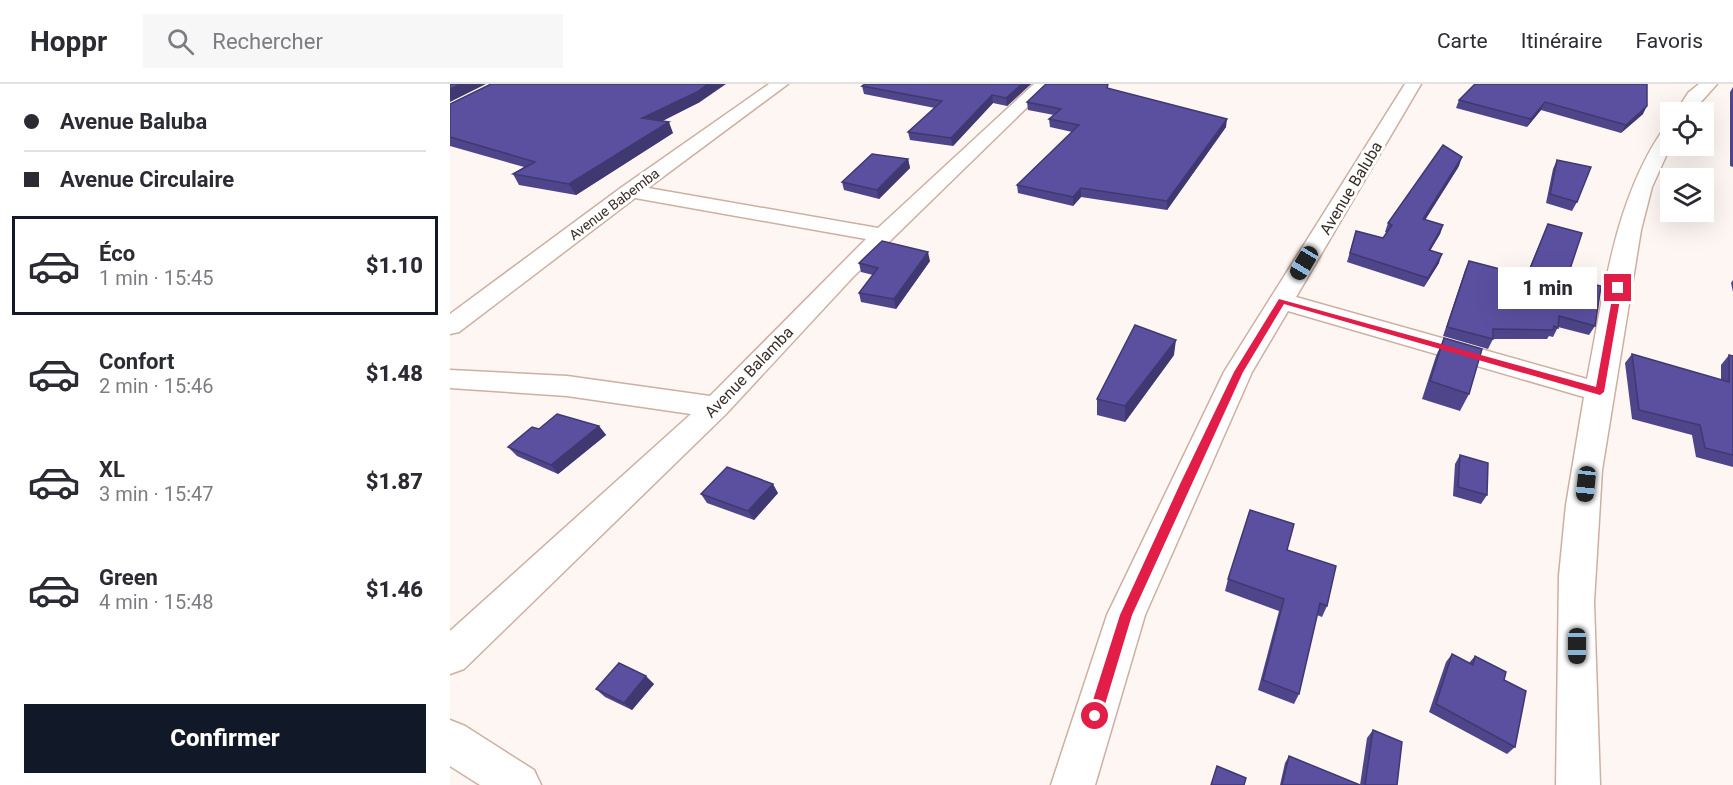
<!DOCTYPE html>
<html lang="fr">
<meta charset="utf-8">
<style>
:root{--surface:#fff;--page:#f7f7f7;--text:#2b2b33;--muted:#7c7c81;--line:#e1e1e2;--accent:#111827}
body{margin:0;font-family:Roboto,sans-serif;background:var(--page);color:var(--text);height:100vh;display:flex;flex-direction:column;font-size:22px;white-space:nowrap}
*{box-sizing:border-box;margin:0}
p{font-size:20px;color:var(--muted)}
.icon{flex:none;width:33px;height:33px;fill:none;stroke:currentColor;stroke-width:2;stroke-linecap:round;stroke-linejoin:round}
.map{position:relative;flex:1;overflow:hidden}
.details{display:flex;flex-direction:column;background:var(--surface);width:450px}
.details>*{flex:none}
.guide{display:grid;align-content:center;height:132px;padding:0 24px;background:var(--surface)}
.buttons{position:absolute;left:1210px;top:18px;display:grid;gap:12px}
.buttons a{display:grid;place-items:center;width:54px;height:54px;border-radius:0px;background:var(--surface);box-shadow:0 6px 24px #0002;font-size:30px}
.end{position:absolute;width:27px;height:27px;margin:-14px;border:8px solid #e11d48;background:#fff;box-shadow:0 0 0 3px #fff}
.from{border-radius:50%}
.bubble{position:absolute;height:42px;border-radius:0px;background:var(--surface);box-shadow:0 6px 24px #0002;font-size:20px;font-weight:800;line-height:42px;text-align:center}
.car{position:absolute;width:18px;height:36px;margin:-18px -9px;border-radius:8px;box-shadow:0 0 4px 2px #0007;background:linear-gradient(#222 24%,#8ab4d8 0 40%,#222 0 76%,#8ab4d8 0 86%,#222 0)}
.guide b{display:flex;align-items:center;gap:21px;height:57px;font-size:22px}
.guide b+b{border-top:2px solid var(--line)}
.guide i{width:15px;height:15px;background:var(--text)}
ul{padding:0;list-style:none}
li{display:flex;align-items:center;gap:18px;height:99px;margin:0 12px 9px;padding:0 12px;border:3px solid transparent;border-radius:0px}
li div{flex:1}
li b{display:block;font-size:22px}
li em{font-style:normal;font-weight:800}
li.current{border-color:var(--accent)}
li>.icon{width:54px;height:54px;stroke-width:1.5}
.cta{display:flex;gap:12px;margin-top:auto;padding:12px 24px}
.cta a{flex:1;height:69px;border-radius:0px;background:var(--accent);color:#fff;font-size:24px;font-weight:800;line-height:69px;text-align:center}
header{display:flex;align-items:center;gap:36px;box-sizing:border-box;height:84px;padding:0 30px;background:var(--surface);border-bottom:2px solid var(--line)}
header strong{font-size:28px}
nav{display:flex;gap:33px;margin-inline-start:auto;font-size:21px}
.search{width:420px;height:54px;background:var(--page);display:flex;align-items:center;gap:15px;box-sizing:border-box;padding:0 21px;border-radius:0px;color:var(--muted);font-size:22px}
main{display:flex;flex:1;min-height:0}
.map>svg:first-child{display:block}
</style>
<header>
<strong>Hoppr</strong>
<div class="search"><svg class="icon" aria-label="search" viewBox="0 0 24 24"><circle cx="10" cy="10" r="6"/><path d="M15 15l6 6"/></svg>Rechercher</div>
<nav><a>Carte</a><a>Itinéraire</a><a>Favoris</a></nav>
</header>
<main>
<section class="details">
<div class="guide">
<b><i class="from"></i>Avenue Baluba</b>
<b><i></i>Avenue Circulaire</b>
</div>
<ul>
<li class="current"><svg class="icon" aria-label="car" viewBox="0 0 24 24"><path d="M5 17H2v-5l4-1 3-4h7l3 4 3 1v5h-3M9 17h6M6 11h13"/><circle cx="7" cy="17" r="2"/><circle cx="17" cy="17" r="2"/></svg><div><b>Éco</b><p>1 min · 15:45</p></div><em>$1.10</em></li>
<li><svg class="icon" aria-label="car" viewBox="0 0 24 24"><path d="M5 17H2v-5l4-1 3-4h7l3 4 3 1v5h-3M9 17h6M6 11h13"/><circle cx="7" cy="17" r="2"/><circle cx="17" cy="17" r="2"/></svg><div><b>Confort</b><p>2 min · 15:46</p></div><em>$1.48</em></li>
<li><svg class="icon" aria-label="car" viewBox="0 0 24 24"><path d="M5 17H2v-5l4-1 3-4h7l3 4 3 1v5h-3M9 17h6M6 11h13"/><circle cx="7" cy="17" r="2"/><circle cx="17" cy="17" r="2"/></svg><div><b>XL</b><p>3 min · 15:47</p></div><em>$1.87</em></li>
<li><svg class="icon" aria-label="car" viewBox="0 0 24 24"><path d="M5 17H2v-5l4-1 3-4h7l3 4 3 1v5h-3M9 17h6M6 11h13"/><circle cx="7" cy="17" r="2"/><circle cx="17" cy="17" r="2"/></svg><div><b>Green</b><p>4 min · 15:48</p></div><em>$1.46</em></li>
</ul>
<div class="cta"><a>Confirmer</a></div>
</section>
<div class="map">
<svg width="1283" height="701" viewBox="0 0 1283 701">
<rect width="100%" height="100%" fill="#fdf6f3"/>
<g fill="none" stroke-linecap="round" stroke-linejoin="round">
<g stroke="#ceafa1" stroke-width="3">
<g id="minor">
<path d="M319,0H338L198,104L428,144L584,0H601L403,193L276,330L14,585L0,590V547L241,330L117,312L0,304V286L117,292L260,312L416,155L185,114L9,248L0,250V230L172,103Z"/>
<path d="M955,0H971L846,213L1137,295C1154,210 1164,115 1215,43L1221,42V61L1202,103L1191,146L1152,386L1144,518L1150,701H1106L1109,492L1116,421L1134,313L838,227L802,288L695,531L645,701H601L657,531L774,288Z"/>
<path d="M1249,0H1267L1242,28H1226L1238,9Z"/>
<path d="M0,636L15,642L84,686L91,701H30L0,682Z"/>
</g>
</g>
<use href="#minor" fill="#fff" fill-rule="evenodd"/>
</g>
<g fill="#4e458a">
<path d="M415,0H581L557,22L543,19L503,62L460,56L458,48L485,24L414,10L412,2Z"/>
<path d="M1025,0L1193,30L1171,49L1091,26L1077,43L1006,24L1009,16Z"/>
<path d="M1283,3V83L1280,82V8Z"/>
<path d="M658,5L776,43L717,126L631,113L623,122L568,109L567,101L622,48L600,43L599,35L604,31L578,26L577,18Z"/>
<path d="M250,18L211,37L223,49L126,111L69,101L63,90L74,83L0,62V20Z"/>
<path d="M458,75L460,84L429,115L394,106L392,98Z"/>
<path d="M1107,76L1127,118L1122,127L1096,119L1103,85Z"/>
<path d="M1009,82L975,136L993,141L990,150L980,167L989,179L974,203L897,178L906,147L933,154L937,149L935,148L938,139Z"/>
<path d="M1098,140L1117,194L1145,242L1139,251L1108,243L1103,253L1099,252L1097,255H1043L1038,265L993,252L1015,186L1019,177L1076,192Z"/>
<path d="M480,177L446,225L411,218L409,209L423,191L411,188L409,179Z"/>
<path d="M1283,196V208L1281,199Z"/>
<path d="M994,254L1019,310L1010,327L972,315L986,272Z"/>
<path d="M1182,270L1271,296V281L1279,271L1283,272V383L1246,373L1242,351L1182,335L1175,279Z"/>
<path d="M724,271L675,338L647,331V315Z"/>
<path d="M149,342L156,351L108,390L67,372L58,363L89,345Z"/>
<path d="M1010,371L1037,411L1031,420L1003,412L1005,380Z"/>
<path d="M328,409L304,436L257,419L251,410Z"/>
<path d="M837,466L877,522L872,533L867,531L849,610L844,620L808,606L829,527L775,507L778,495Z"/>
<path d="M1002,570L1019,579L1025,572L1054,596L1065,663L1057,670L979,628L996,578Z"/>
<path d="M204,600L182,626L155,613L146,605Z"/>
<path d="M923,646L947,701H910L917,654Z"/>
<path d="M839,672L910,701H830L835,679Z"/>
</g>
<g fill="#403870">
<path d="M11,0H36L0,18V5Z"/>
<path d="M258,0H276L250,18L197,45L192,34Z"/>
<path d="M572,0H581L557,22L556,14Z"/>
<path d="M542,11L543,19L503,62L501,54Z"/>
<path d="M1095,18L1091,26L1077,43L1081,35Z"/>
<path d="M1197,22L1193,30L1171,49L1176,41Z"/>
<path d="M777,35L776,43L717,126V117Z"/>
<path d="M219,38L223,49L126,111L119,100Z"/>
<path d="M1012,73L1009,82L970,144L973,135Z"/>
<path d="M458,75L460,84L429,115L427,106Z"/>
<path d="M631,104V113L623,122V113Z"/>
<path d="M993,141L990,150L975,175L979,166Z"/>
<path d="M478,168L480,177L446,225L444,215Z"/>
<path d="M992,170L989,179L974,203L978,194Z"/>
<path d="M726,256L724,271L675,338V322Z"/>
<path d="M149,342L156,351L108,390L101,381Z"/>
<path d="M323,400L328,409L304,436L298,427Z"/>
<path d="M196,592L204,600L182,626L174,619Z"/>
</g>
<g fill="#5b50a0" stroke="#403870" stroke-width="1.5">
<path d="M0,0H11L0,5Z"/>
<path d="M41,0H258L247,8L192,34L219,38L119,100L63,90L85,78L0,53V20Z"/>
<path d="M415,0H572L556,14L542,11L501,54L458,48L492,17L412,2Z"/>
<path d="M596,0H658L657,4L777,35L717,117L631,104L623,113L567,101L629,41L599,35L611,25L577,18Z"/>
<path d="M1025,0H1197V22L1176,41L1095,18L1081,35L1009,16Z"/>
<path d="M993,61L1012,73L973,135L993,141L979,166L992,170L978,194L900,169L906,147L933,154L942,141L938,139Z"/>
<path d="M422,70L458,75L427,106L392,98Z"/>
<path d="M1107,76L1141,83L1127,118L1100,110Z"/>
<path d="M1098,140L1132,149L1117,194L1151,202L1145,242L1109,232L1108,244L1104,242L1103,246L1043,245V255L997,243L1019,177L1077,192Z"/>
<path d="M432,157L478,168L444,215L409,209L428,184L409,179Z"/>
<path d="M685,241L726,256L675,322L647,315Z"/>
<path d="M994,254L1032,265L1019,310L980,297Z"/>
<path d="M1182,270L1279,298V271L1283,272V371L1255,364L1250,341L1189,326Z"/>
<path d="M107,330L149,342L101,381L58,363L82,343L89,345Z"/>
<path d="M1010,371L1038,379L1037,411L1008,403Z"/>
<path d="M277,383L323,400L298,427L251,410Z"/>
<path d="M800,426L844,440L837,466L886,482L877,522L870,519L849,610L813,596L834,515L778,495Z"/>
<path d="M1002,570L1023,581L1025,572L1056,588L1054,596L1076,607L1065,663L986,620Z"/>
<path d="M169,579L196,592L174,619L146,605Z"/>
<path d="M923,646L952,658L947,701H915Z"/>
<path d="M839,672L910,701H832Z"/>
<path d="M767,682L796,694L794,701H761Z"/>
</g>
<path fill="#e11d48" d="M1168,202L1172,204L1154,308L1150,311L834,220L793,288L682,531L650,637H640L638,632L670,531L731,398L784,288L829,215L1146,303L1164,204Z"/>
<g text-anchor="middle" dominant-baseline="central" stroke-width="6" stroke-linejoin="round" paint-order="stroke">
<g font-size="14" fill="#3b2f29" stroke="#fff">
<text transform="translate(164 120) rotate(-37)">Avenue Babemba</text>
</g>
<g font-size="16" fill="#3b2f29" stroke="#fff">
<text transform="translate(901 104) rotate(-59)">Avenue Baluba</text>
<text transform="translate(299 288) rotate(-46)">Avenue Balamba</text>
</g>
</g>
</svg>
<div class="buttons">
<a><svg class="icon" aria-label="locate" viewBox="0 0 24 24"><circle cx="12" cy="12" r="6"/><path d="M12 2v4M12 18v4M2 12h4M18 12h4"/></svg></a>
<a><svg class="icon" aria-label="layers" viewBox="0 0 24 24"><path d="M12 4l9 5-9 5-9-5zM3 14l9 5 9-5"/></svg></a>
</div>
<i class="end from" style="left:645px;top:632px"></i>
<i class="end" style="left:1168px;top:204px"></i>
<div class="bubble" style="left:1048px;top:183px;width:99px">1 min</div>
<i class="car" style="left:854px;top:179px;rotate:211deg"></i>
<i class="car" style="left:1136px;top:400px;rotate:186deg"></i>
<i class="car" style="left:1127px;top:562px;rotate:180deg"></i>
</div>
</main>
